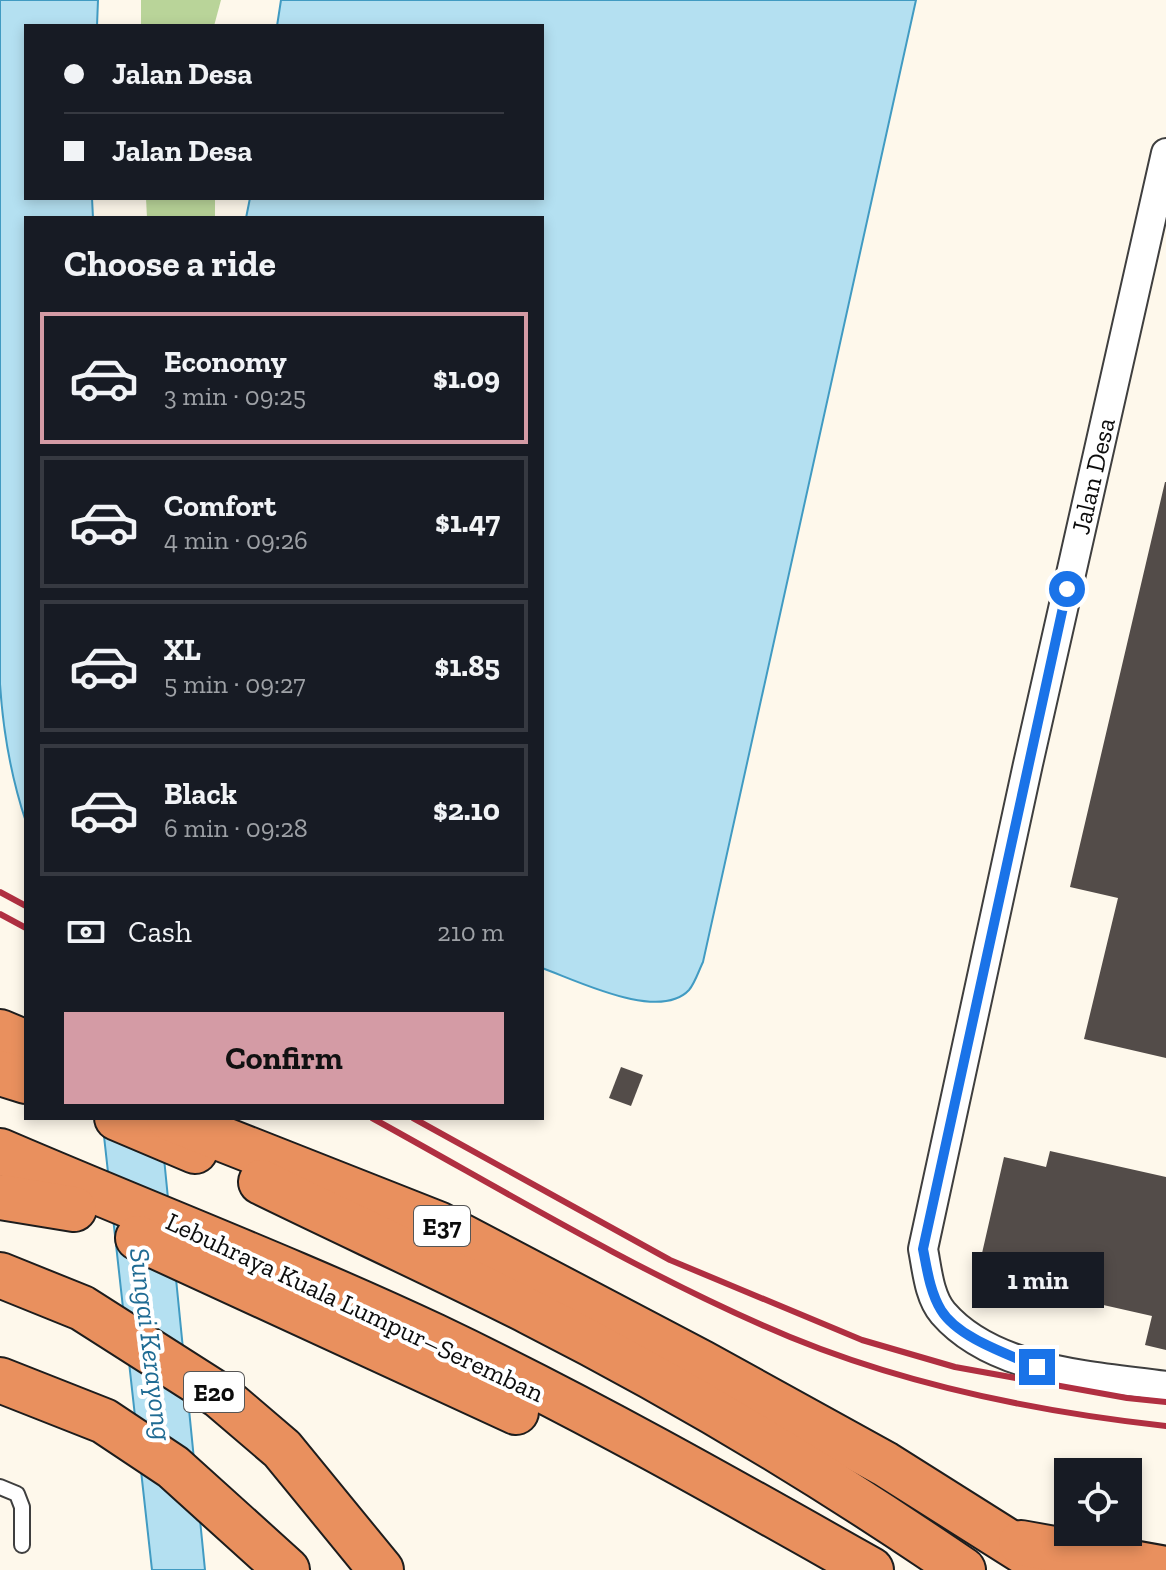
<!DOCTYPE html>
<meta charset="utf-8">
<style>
:root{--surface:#171b24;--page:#20242c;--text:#f1f3f6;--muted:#9ea1a6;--line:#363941;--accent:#d49ba5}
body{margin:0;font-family:"Zilla Slab",serif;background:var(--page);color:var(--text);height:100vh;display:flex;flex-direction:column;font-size:30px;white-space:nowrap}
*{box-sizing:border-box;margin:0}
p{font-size:26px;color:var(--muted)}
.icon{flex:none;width:44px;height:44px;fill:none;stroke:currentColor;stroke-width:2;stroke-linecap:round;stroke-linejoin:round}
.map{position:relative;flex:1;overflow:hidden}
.panel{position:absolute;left:24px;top:216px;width:520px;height:904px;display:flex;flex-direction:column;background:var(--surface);border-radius:0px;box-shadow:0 4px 12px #0003}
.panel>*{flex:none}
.hud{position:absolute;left:24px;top:24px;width:520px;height:176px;border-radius:0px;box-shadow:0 4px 12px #0003;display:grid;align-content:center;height:176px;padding:0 40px;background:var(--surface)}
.tools{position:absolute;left:1054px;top:1458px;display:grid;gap:16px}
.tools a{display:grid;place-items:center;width:88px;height:88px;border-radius:0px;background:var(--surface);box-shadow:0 4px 12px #0003;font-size:40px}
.end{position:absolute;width:36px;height:36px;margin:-18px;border:10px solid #1a73e8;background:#fff;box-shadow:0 0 0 4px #fff}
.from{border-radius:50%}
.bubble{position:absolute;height:56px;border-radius:0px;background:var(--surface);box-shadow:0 4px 12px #0003;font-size:26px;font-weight:800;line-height:56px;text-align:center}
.hud b{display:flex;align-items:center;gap:28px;height:76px;font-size:30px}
.hud b+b{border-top:2px solid var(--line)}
.hud i{width:20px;height:20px;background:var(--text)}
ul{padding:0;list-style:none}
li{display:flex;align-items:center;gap:24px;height:132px;margin:0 16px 12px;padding:0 24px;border:4px solid var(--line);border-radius:0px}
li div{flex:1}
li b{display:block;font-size:30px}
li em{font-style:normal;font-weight:800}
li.selected{border-color:var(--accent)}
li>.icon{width:72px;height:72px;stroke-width:1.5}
h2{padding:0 40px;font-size:36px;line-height:96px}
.pay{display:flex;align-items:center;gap:20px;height:88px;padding:0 40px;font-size:30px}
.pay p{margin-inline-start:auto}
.primary-button{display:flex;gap:16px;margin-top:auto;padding:16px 40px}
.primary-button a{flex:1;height:92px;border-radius:0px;background:var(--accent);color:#111;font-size:32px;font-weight:800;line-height:92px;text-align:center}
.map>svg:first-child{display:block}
</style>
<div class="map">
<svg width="1166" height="1570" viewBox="0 0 1166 1570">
<rect width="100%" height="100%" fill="#fef8eb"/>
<g fill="#b9d499">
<path d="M141,0H221L214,26H141Z"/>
<path d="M146,198H215V218H147Z"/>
</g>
<g fill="#b4e0f1" stroke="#419bc2" stroke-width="2">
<path d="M0,0H98L97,26H26V198H92L93,218H26V822C11,777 3,731 0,684Z"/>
<path d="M281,0H916L703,962C699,970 695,983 689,990C659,1022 576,980 542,968V218H246L250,198H542V26H277Z"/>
<path d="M102,1118H160L205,1570H152Z"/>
</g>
<g fill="#534c49">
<path d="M1165,482H1166V1058L1084,1039L1118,898L1070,887Z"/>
<path d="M621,1067L643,1075L631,1106L609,1098Z"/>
<path d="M1050,1151L1166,1177V1350L1145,1345L1152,1316L1015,1285L1018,1270L980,1262L1004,1157L1046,1167Z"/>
</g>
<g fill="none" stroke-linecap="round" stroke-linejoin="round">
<g stroke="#3f3f3f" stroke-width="18">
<path id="lane" d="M0,1487L17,1494L22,1507V1545"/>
</g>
<g stroke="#3f3f3f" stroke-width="32">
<path id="street" d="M1166,153L1028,764L923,1249C927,1269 929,1297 943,1313C994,1372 1094,1376 1166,1386"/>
</g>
<g stroke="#1d1d1d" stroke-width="48">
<g id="highway">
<path d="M0,1032L26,1043"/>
<path d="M0,1073L26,1081"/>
<path d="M117,1118L195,1151"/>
<path d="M169,1118L438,1224L702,1363L885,1464L1053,1570"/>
<path d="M0,1151C144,1213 291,1269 434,1336C583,1407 728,1489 871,1570"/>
<path d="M261,1182C351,1226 441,1267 530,1312C680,1388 824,1475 963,1570"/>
<path d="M0,1197L74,1209"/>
<path d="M138,1238L516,1412"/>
<path d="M0,1275L82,1308L220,1396L282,1449L381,1570"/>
<path d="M0,1380L104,1421L173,1467L287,1570"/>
<path d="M1021,1543L1166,1569"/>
</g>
</g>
<use href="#lane" stroke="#fff" stroke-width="14"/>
<use href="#street" stroke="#fff" stroke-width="28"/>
<use href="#highway" stroke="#e9905e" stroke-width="44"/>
<g stroke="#b02f41" stroke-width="6">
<path d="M0,892L26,906"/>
<path d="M0,914L26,928"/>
<path d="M372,1118C501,1189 628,1266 762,1325C889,1382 1029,1411 1166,1426"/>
<path d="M413,1118L670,1260L862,1340L955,1367L1127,1398L1166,1402"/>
</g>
</g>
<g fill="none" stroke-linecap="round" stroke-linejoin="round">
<path stroke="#1a73e8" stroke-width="10" d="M1037,1367C1008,1354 958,1338 941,1310C930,1292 927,1269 923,1249L1067,589"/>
</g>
<g text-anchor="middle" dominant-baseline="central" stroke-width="8" stroke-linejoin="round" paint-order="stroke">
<g fill="#fff" stroke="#555" stroke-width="2">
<rect x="414" y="1206" width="56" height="40" rx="6"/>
<rect x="184" y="1372" width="60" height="40" rx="6"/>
</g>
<g font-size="24" font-weight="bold" fill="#0c0c0c">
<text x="442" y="1226">E37</text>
<text x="214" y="1392">E20</text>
</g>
<g font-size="26" fill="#0c0c0c" stroke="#fff">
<text transform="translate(1093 476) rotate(-77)">Jalan Desa</text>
<text transform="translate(355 1307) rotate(25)">Lebuhraya Kuala Lumpur–Seremban</text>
</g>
<g font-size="28" font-style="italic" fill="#1f6b93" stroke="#fff">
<text transform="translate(151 1344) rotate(83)">Sungai Kerayong</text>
</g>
</g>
</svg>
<div class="tools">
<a><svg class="icon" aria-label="locate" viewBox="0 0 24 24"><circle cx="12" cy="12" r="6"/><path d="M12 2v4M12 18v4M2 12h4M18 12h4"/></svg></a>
</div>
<i class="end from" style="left:1067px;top:589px"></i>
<i class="end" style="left:1037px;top:1367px"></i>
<div class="bubble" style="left:972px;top:1252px;width:132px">1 min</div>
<div class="hud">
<b><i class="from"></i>Jalan Desa</b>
<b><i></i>Jalan Desa</b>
</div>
<section class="panel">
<h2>Choose a ride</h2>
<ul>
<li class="selected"><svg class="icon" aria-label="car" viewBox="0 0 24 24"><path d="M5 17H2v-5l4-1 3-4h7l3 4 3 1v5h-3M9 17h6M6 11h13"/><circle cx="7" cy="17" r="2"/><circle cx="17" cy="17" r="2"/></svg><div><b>Economy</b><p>3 min · 09:25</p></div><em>$1.09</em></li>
<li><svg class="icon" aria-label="car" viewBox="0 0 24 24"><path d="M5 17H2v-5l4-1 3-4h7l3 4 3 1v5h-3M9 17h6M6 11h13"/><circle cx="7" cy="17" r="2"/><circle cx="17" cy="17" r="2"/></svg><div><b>Comfort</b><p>4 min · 09:26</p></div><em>$1.47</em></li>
<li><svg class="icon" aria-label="car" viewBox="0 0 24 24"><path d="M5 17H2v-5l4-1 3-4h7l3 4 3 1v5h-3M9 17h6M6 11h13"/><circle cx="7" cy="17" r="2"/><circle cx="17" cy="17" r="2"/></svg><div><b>XL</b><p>5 min · 09:27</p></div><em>$1.85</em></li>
<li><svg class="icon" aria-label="car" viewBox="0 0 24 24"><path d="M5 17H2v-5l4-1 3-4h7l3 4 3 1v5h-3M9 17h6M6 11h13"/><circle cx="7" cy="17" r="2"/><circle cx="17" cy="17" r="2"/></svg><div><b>Black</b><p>6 min · 09:28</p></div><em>$2.10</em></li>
</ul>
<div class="pay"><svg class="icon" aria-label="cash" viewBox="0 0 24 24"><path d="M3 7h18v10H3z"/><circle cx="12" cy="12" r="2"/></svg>Cash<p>210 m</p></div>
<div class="primary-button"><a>Confirm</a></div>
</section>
</div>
